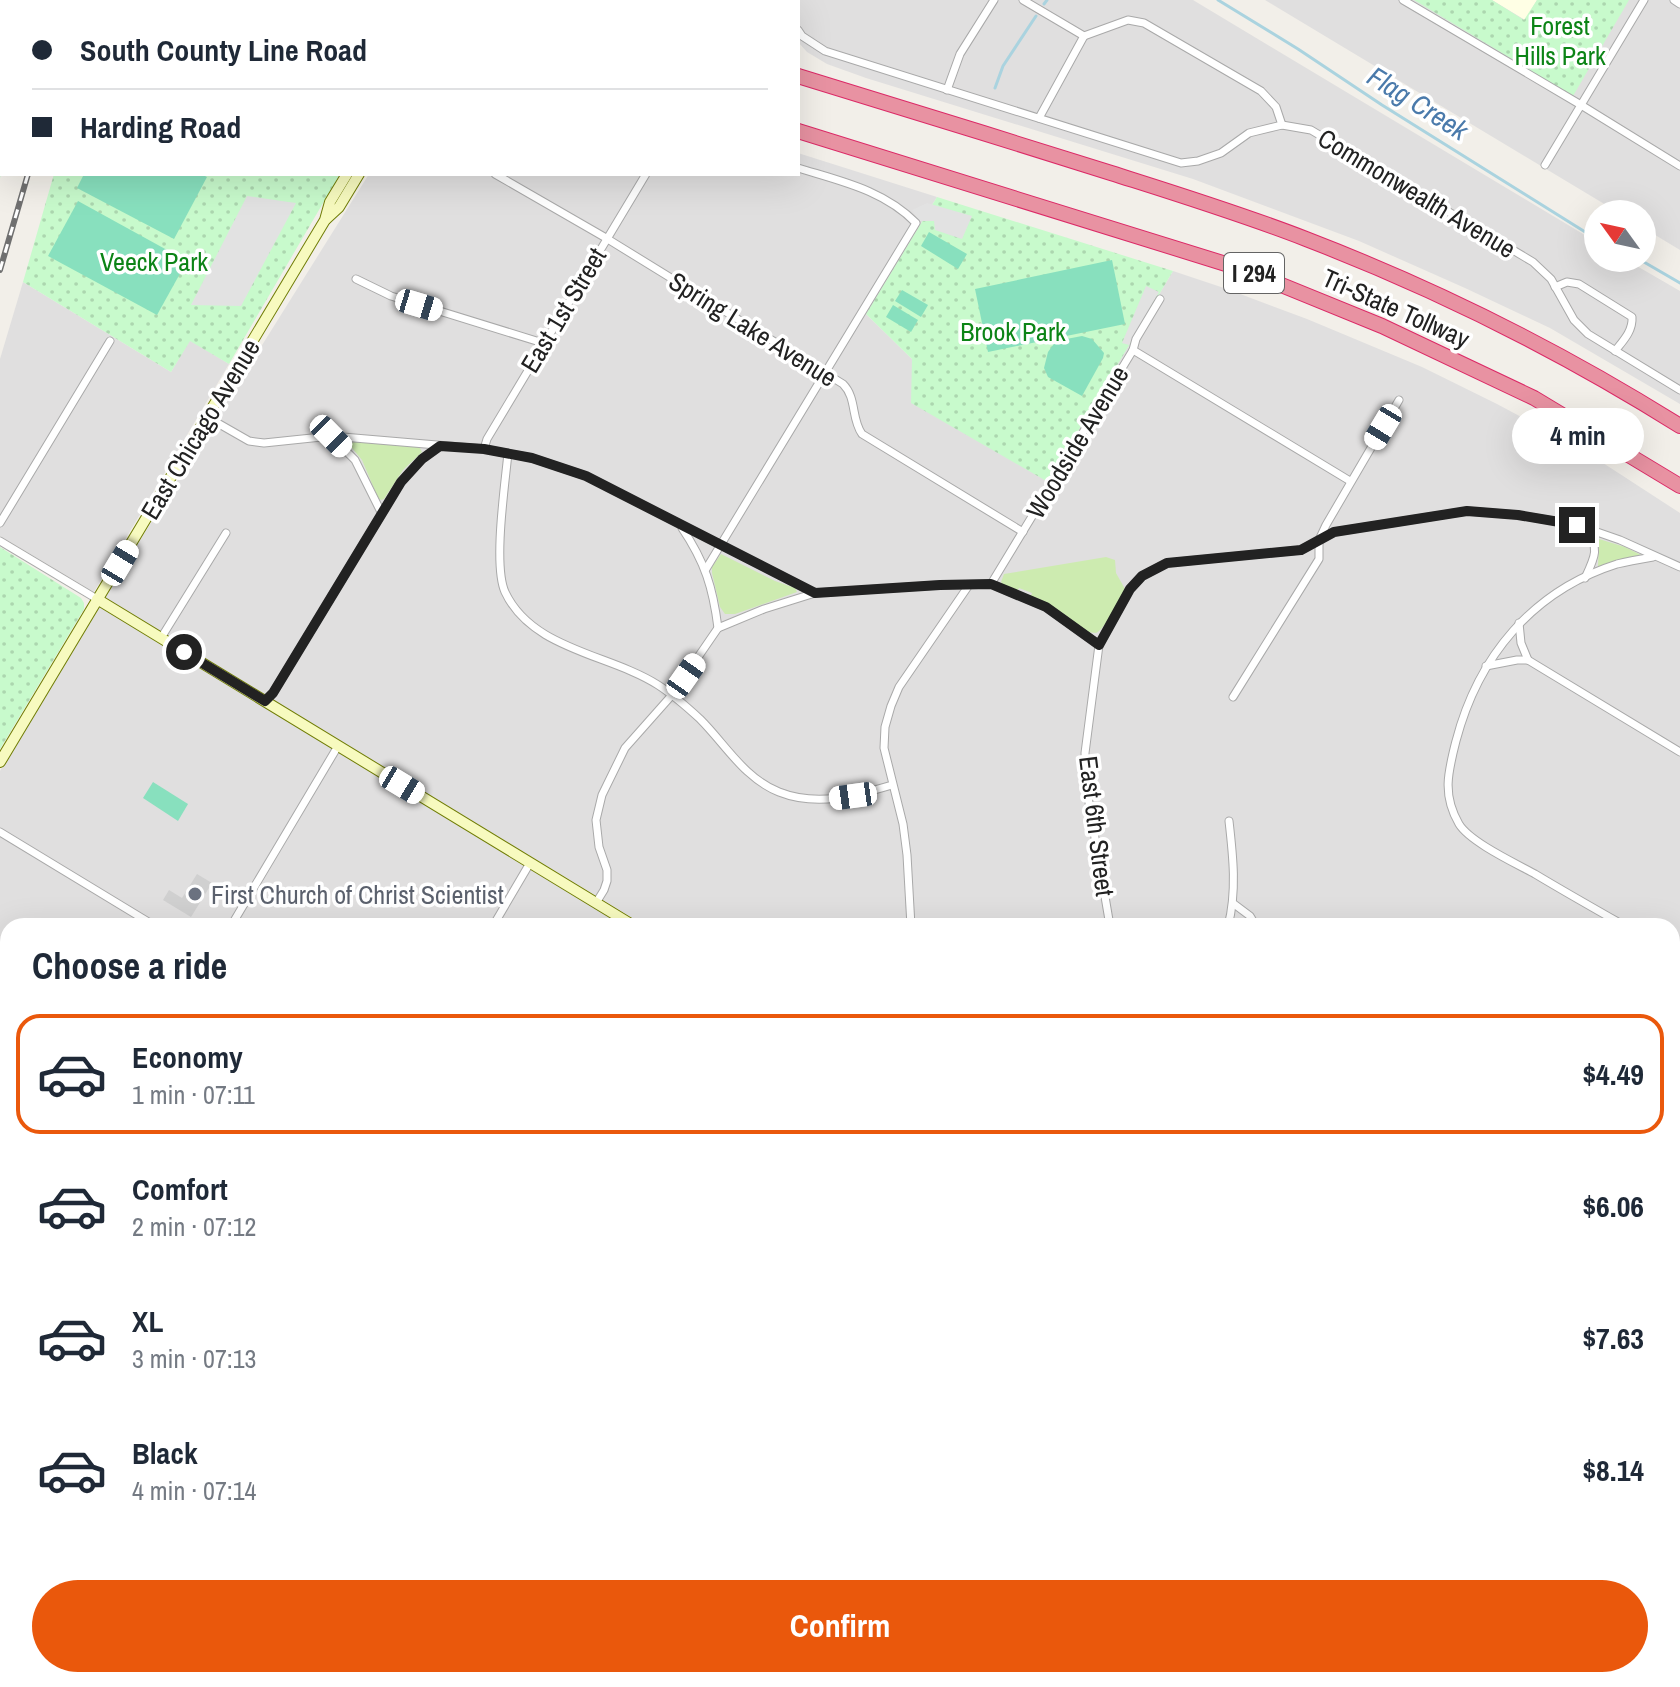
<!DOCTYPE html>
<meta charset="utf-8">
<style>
:root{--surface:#fff;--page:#f6f6f7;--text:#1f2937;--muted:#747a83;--line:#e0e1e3;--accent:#ea580c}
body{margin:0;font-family:"Archivo Narrow",sans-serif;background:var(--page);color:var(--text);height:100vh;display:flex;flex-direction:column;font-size:30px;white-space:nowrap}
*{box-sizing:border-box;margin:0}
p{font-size:26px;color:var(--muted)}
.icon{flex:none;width:44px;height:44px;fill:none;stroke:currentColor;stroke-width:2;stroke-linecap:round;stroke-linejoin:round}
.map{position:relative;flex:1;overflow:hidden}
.side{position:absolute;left:0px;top:918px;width:1680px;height:770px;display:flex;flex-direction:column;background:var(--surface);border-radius:24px 24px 0 0;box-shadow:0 8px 32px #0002}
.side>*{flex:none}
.banner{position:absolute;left:0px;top:0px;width:800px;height:176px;box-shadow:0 8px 32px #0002;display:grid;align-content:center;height:176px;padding:0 32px;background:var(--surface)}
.needle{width:52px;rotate:303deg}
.tools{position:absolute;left:1584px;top:200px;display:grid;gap:16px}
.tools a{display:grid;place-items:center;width:72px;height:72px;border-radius:50%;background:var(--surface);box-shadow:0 8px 32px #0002;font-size:40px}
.end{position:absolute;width:36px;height:36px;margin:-18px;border:10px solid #222;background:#fff;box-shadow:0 0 0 4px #fff}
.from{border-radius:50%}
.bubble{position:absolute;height:56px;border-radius:28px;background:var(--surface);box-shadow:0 8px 32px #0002;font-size:26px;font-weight:800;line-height:56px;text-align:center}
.car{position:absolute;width:24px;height:48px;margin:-24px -12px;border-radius:10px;box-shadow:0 0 6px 2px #0007;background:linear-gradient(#fff 24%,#345 0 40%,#fff 0 76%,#345 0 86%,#fff 0)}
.banner b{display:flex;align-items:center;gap:28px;height:76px;font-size:30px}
.banner b+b{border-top:2px solid var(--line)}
.banner i{width:20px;height:20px;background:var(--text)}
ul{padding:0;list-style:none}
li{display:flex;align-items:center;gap:24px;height:120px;margin:0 16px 12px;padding:0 16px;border:4px solid transparent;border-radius:24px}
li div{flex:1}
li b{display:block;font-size:30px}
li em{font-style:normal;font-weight:800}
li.selected{border-color:var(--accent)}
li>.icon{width:72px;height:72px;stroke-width:1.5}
h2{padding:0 32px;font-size:36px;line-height:96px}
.action{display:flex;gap:16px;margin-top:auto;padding:16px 32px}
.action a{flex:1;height:92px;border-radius:48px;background:var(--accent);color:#fff;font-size:32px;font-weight:800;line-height:92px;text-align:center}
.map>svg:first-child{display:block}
</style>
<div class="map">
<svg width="1680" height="1687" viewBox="0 0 1680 1687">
<defs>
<pattern id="park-dots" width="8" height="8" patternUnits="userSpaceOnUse" patternTransform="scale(2)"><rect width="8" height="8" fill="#c8facc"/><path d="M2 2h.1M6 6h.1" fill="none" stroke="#acd6af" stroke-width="1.8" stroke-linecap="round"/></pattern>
</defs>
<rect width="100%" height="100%" fill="#f2efe9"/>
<g fill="#e0dfdf">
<path d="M773,0H1193L1598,243V258H1623L1680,291V404L1550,328L1465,288L1359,241L1193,179L866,78L827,64L807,52L798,42V2H773Z"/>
<path d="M1265,0H1680V250L1642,227V214H1621Z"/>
<path d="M798,153L937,197L866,314L912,359L1047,482L1173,271L1227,289L1307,319L1422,367L1497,404L1583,450L1680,513V1553L1672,1548V926H646L104,598L369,174H798Z"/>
<path d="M23,282L171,372L190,340L229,364L94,592L0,536V359Z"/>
<path d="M98,606L624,926H8V1518L0,1513V771Z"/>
<path d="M8,1528V1575L0,1570V1541Z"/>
<path d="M1672,1562L1680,1567V1687H81L86,1680H1672Z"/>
</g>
<path fill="#ffffe5" d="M1492,0H1537L1525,20Z"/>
<g fill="#d0d0d0">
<path d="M197,874L212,883L191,917L163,900L169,890L182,898Z"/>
<path d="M0,1570L8,1575V1680H86L81,1687H0Z"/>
</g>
<g fill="#cdebb0">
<path d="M356,441L419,446L422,452L403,470L384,499L381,500L378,498L362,460L352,448V443Z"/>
<path d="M1599,539L1625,547L1641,555L1598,567Z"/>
<path d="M721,554L775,581L795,588L797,592L735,614H725L720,607L712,573V567Z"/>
<path d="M1106,557L1115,560L1116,573L1125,589C1118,601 1107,627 1096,633L1088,632L1061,612L1030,598L1032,593L1019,588L1017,593L1003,585L1001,582L1004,574Z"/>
</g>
<g fill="url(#park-dots)">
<path d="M0,0H51V2H2V171L0,178Z"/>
<path d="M104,0H324L330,2H103Z"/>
<path d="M1414,0H1492L1524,20L1537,0H1629L1573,96Z"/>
<path d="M54,174H340L229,364L190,341L171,372L23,282Z"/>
<path d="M937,197L1173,271L1048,482L911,403L912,359L866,314Z"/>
<path d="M0,547L81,598L84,603V609L0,749Z"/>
</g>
<g fill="#88e0be">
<path d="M84,174H201L207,177L174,239L77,188Z"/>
<path d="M78,201L187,261L157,315L48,256Z"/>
<path d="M929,232L967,254L958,269L921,246Z"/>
<path d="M1112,260L1125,324L988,352L975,289Z"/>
<path d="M902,290L928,305L921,317L895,301Z"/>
<path d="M893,305L918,320L911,332L886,317Z"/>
<path d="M1082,336L1092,339L1104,353L1103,358L1082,396L1048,377L1044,368L1048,352L1056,341Z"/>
<path d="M153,782L188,804L178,821L143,798Z"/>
</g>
<g fill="#e2e2e2">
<path d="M247,196L296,203L241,306L191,305Z"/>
<path d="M927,203L972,216L962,239L935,230L934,221H919L912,210Z"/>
<path d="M1146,286L1159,292L1129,345L1122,343Z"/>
</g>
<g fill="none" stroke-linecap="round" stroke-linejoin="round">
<g stroke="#aad3df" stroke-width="3">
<path d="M1218,0L1298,49L1382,105L1598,240"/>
<path d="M173,2L176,0"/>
<path d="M1044,4L1047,0"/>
<path d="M995,88L1003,66L1036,16"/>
<path d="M1637,258L1680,283"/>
</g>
<g stroke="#a9a9a9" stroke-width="9">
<g id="street">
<path d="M780,0L781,2"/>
<path d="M1023,0L1084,36L1128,20L1144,23L1261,91L1276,107L1282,125"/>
<path d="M1403,0L1581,105L1680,166"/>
<path d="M1674,0L1680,4"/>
<path d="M798,30L802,36L825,51L1181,163L1198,161L1221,153L1249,133L1282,125L1311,130L1533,262L1551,279L1574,320L1588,334L1680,390"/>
<path d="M947,90L960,54L994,0"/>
<path d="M1039,118L1084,36"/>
<path d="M1545,165L1644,0"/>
<path d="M495,174L606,238L843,384C857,398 851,419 862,434L1023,532"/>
<path d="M356,279L391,296L543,343"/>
<path d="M1555,287L1567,282L1579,284L1632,317C1633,331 1623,341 1615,351"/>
<path d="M1133,350L1350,481"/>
<path d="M207,417L249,441L264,443L331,436L355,460L381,512"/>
<path d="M331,436L484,449L532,458L586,476L815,593L940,585L991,584L1046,607L1099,645"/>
<path d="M484,449L487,439L646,174"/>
<path d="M508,453C505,485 493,565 505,592C532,650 610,654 658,685C672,694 687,707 700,719C726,745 744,778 779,792C817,807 855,796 892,785"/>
<path d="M0,523L110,341"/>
<path d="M682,528C705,562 713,588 718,628"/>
<path d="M0,541L97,599"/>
<path d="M706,569L916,223C884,190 840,181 798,168"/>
<path d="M1585,578C1595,557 1600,548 1586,529"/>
<path d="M991,584L1133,350L1136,339L1160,299"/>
<path d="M1519,623L1521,643L1528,660"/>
<path d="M161,638L226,533"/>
<path d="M1486,666L1517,660H1528L1680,752"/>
<path d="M1233,697L1319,559V540L1326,525L1399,400"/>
<path d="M265,701L273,693L401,482L422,459L440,446"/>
<path d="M0,832L155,926"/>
<path d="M596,903L604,890L607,881V870L599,847L596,820L602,795L625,748L672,695L718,628L764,609L815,593"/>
<path d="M1234,904L1250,916L1256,926"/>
<path d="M231,926L338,746"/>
<path d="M493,926L530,863"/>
<path d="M911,926L907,855L903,824L884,748L885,727L891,706L899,687L969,585"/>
<path d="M1110,926L1086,785L1085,753L1099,645L1130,589L1142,576L1167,563L1301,550L1334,532L1467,511L1518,515L1577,525L1620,540L1680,567"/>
<path d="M1228,926C1237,892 1233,856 1229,821"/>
<path d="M1625,926C1595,909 1565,892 1535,874C1515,863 1470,842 1459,824C1442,795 1448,772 1456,741C1478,657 1532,591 1617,564C1629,561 1641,559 1653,557"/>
<path d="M1672,955L1680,960"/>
<path d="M0,979L8,984"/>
<path d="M1672,1123L1680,1125"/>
<path d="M0,1126L8,1131"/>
<path d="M1672,1137L1680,1133"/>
<path d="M1672,1308L1680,1307"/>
<path d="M0,1320L8,1306"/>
<path d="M0,1420L8,1425"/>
<path d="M449,1680L451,1687"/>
<path d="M913,1680L923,1687"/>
<path d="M1394,1680L1405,1687"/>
<path d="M80,1687L84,1680"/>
<path d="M263,1687L271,1680"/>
<path d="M1213,1687L1218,1680"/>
<path d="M1510,1687L1514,1680"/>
</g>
</g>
<g stroke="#707d05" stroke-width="12">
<g id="secondary">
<path d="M449,2L450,0"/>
<path d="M463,2L464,0"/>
<path d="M326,219L339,207L359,174"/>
<path d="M97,599L634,926"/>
<path d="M0,762L325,220L330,202L347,174"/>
<path d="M1672,1555L1680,1560"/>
<path d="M623,1687L627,1680"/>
</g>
</g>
<g stroke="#dc2a67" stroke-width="16">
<g id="highway">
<path d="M363,0L370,2"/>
<path d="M544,0L551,2"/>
<path d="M798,76C902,108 1007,140 1111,173C1177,194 1242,214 1306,239C1436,289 1562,352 1680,426"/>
<path d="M798,131L1242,269L1382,326L1534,398L1680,486"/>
</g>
</g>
<use href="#street" stroke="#fff" stroke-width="7"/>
<use href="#secondary" stroke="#f7fabf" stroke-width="10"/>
<use href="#highway" stroke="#e892a2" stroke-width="14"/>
<g stroke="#707070" stroke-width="6">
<g id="rail">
<path d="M78,2L79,0"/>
<path d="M0,270L28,174"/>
</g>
</g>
<use href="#rail" stroke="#fff" stroke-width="3" stroke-dasharray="9" stroke-linecap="butt"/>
</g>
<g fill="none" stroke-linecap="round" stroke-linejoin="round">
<path stroke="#222" stroke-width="10" d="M184,652L265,701L273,693L401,482L422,459L440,446L484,449L532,458L586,476L815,593L940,585L991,584L1046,607L1099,645L1130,589L1142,576L1167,563L1301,550L1334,532L1467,511L1518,515L1577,525"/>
</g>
<circle fill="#6b7280" stroke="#fff" stroke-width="3" cx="195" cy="894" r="8"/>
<g text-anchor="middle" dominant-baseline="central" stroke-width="7" stroke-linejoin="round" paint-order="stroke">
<rect fill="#fff" stroke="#646464" stroke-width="2" x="1224" y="253" width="60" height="40" rx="6"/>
<g font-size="24" font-weight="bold" fill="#222">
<text x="1254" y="273">I 294</text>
</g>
<g font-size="26" fill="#0c8416" stroke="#fff">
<text x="1560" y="25">Forest<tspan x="1560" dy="30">Hills Park</tspan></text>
<text x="154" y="261">Veeck Park</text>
<text x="1013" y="331">Brook Park</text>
</g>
<g font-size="26" fill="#222" stroke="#fff">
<text transform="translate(1417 193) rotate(31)">Commonwealth Avenue</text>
<text transform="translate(1396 308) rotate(24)">Tri-State Tollway</text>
<text transform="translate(563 310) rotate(-59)">East 1st Street</text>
<text transform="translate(753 329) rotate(32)">Spring Lake Avenue</text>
<text transform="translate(200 429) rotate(-59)">East Chicago Avenue</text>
<text transform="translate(1077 442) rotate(-59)">Woodside Avenue</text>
<text transform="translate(1097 826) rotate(83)">East 6th Street</text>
</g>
<g font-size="26" fill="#5b616d" stroke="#fff" text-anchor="start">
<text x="211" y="894">First Church of Christ Scientist</text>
</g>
<g font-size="28" font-style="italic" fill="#4a7aab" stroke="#fff">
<text transform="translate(1418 103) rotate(32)">Flag Creek</text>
</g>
</g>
</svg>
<div class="tools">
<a><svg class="needle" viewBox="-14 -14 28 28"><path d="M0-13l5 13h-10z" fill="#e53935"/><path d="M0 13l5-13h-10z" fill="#747a83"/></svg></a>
</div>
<i class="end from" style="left:184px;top:652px"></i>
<i class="end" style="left:1577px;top:525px"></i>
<div class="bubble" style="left:1512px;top:408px;width:132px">4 min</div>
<i class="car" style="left:419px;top:305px;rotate:107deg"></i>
<i class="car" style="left:1383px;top:427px;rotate:211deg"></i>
<i class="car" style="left:331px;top:436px;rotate:135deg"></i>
<i class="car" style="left:120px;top:563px;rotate:31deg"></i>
<i class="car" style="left:686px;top:676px;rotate:35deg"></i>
<i class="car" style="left:402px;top:785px;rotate:121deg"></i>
<i class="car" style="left:853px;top:796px;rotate:262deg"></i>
<div class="banner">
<b><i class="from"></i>South County Line Road</b>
<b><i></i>Harding Road</b>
</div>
<section class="side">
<h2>Choose a ride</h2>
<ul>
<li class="selected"><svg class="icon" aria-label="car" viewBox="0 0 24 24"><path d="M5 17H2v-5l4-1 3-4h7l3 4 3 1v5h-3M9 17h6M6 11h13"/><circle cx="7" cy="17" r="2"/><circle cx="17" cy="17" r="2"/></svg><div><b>Economy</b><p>1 min · 07:11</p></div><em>$4.49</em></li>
<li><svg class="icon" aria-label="car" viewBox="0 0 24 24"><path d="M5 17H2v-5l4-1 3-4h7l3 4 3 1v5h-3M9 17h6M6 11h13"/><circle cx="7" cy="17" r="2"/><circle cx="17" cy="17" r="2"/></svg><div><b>Comfort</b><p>2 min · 07:12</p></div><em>$6.06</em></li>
<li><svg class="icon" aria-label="car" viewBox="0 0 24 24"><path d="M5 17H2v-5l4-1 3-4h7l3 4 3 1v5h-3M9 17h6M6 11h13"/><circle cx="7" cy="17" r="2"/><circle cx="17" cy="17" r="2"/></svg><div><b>XL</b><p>3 min · 07:13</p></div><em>$7.63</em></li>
<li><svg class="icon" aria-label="car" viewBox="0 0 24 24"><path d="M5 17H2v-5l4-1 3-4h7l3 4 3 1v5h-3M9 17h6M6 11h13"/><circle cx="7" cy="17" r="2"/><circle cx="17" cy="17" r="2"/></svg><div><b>Black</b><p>4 min · 07:14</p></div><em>$8.14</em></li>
</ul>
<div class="action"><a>Confirm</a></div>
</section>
</div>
